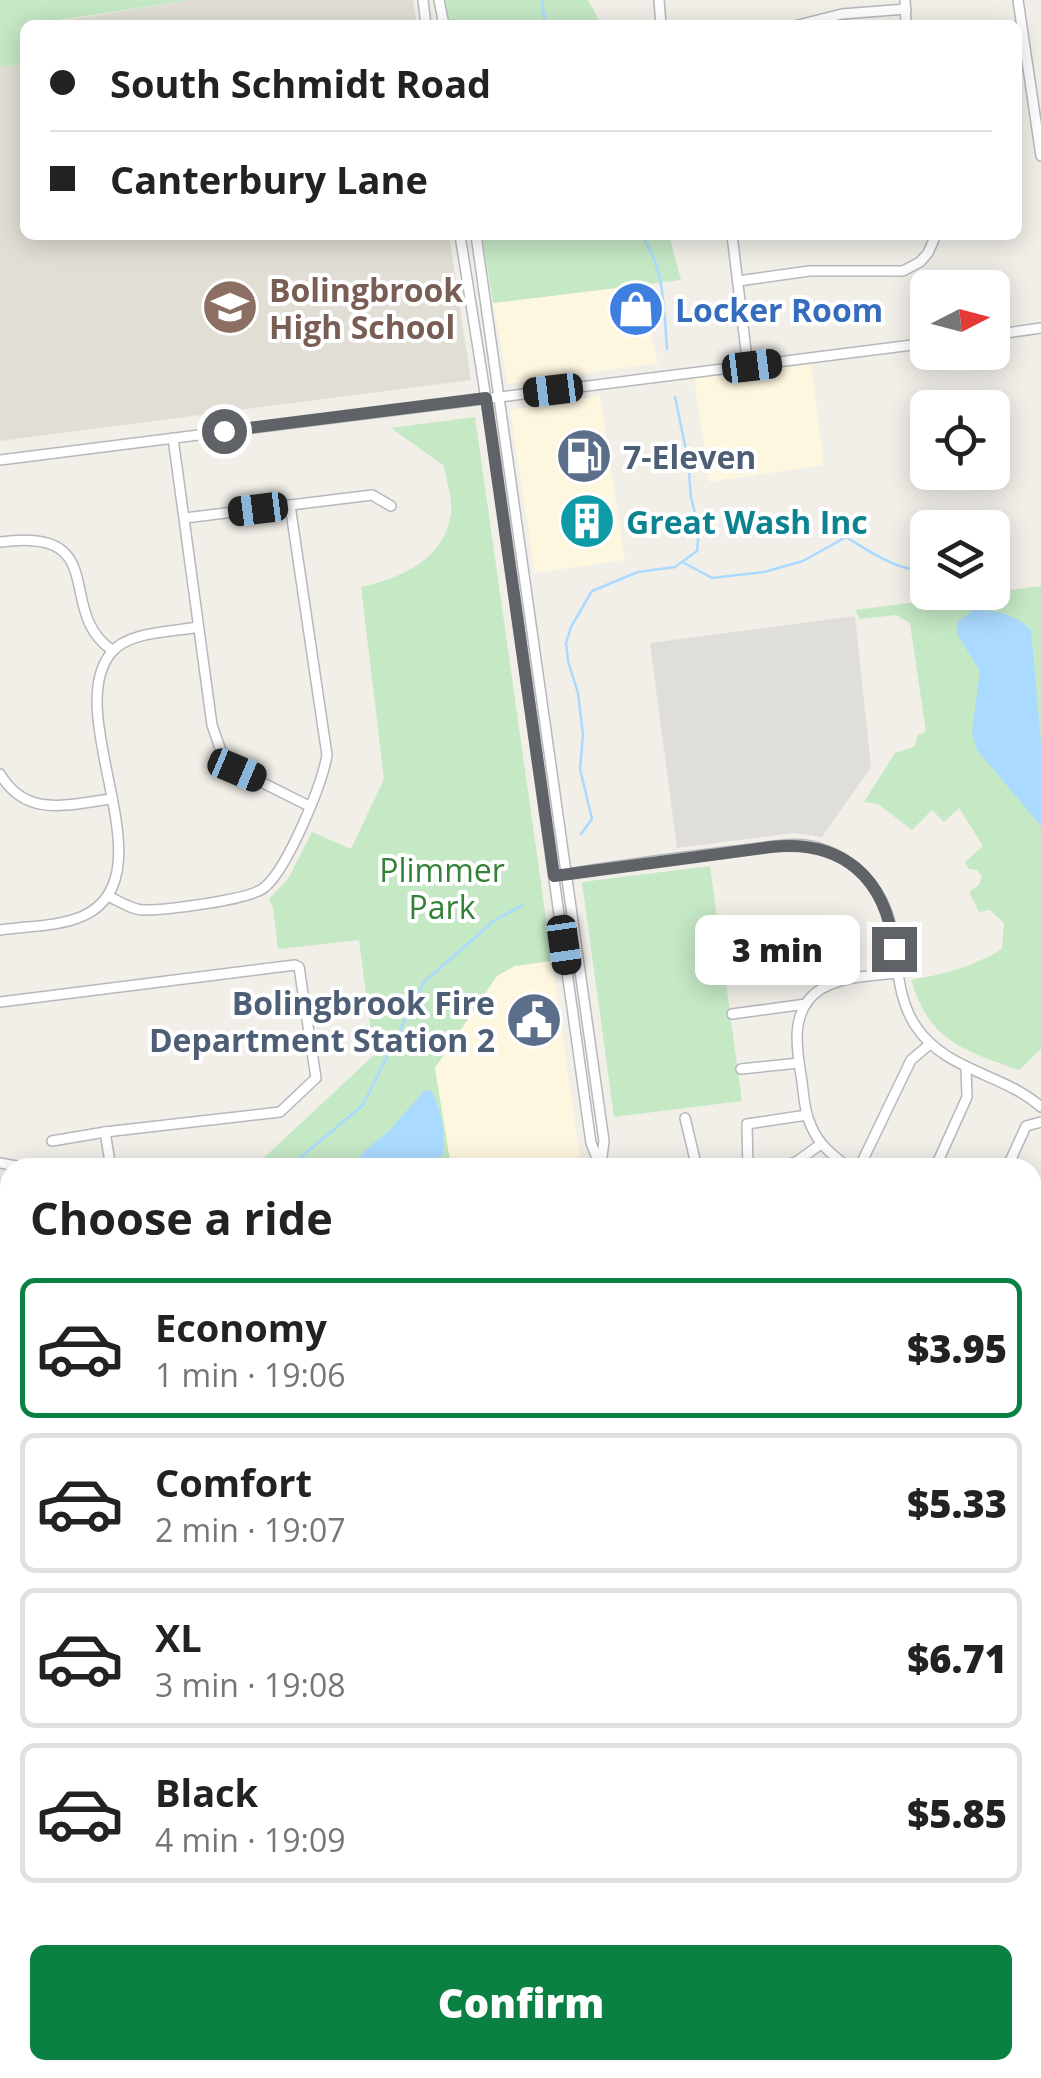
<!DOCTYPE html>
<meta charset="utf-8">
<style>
:root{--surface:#fff;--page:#f2f2f2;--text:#222;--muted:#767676;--line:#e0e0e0;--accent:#0b8043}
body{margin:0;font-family:"Open Sans",sans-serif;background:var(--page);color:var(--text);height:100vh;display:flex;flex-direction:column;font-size:38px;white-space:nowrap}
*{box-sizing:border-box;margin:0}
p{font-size:32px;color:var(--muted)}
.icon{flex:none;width:55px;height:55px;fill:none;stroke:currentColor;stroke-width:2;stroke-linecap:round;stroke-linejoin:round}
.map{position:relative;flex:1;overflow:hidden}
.sheet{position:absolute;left:0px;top:1158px;width:1042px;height:922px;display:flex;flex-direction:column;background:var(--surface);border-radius:30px 30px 0 0;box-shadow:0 5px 25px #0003}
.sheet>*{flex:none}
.guide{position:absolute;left:20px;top:20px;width:1002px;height:220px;border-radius:15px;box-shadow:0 5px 25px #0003;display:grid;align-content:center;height:220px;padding:0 30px;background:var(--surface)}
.needle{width:65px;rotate:84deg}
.tools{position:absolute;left:910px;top:270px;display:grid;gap:20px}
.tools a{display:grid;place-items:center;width:100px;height:100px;border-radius:15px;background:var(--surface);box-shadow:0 5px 25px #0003;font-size:50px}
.end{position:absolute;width:45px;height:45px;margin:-22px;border:12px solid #5f6368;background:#fff;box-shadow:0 0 0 5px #fff}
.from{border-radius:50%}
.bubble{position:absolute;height:70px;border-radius:15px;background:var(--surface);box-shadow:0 5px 25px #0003;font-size:32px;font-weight:800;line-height:70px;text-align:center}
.car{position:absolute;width:30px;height:60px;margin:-30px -15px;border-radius:12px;box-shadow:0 0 8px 2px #0007;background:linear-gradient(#222 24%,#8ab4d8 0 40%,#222 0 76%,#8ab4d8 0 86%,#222 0)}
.guide b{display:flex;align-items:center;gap:35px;height:95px;font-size:38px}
.guide b+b{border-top:2px solid var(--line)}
.guide i{width:25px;height:25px;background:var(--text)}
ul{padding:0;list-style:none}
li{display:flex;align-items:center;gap:30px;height:140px;margin:0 20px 15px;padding:0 10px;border:5px solid var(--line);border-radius:15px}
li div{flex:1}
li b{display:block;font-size:38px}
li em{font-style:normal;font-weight:800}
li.on{border-color:var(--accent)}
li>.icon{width:90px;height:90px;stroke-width:1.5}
h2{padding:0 30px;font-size:45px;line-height:120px}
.primary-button{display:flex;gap:20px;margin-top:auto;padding:20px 30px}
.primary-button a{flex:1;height:115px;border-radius:15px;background:var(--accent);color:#fff;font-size:40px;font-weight:800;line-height:115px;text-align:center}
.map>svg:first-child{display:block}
</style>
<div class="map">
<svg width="1041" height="2078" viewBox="0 0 1041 2078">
<rect width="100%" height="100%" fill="#f1efe8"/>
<g fill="#fef7e0">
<path d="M639,285L658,363L508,384L493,303Z"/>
<path d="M811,363L824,465L709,482L694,378Z"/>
<path d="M600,396L625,560L535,573L510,410Z"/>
<path d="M552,961L580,1158L488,1167H451L434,1068L497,976L515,966Z"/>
<path d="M96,2070H235L246,2078H89Z"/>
<path d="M562,2070H717L718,2078H560Z"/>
</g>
<g fill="#e0deda">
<path d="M855,616L871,767L822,837L793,833L677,848L650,643Z"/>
<path d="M10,1296V1733L0,1734V1297Z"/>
<path d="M10,1757V2070H96L89,2078H0V1758Z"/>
</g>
<g fill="#e1ded6">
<path d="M191,0H413L417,25H36Z"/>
<path d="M25,64V235H449L471,380L0,441V67Z"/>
</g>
<g fill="#c5e8c5">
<path d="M0,0H191L25,25V64L0,67Z"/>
<path d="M445,0H588L599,20L597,25H449Z"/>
<path d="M482,235H669L681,280L493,303Z"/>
<path d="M475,417L552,961L515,966L497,976L435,1068L451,1167L253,1168L374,1055L359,940L278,949L273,907L269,899L288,879L312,832L351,849L384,779L361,587C402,578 445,559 451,513C453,499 446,480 444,466L391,428Z"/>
<path d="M1041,586V1049L1019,1070C963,1050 930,1042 911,980C944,974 973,967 1002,949L1004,923L990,910L979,912L969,892L979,885L982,877L977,870L969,869L965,862L983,846L959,808L944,822L932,810L912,830L878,804L864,802L895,753L914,747L918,735L926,732L910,623L896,615L860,619L855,610Z"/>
<path d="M710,866L742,1101L614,1117L582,882Z"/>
</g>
<g fill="#aadaff">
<path d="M973,610C994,610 1016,614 1031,630L1041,743V826L977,750L972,732L980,671L957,634V622Z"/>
<path d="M425,1090L431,1091C441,1107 447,1140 442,1157L357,1167L355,1165L361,1154L389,1131Z"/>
</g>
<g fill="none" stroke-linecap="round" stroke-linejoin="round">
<g stroke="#aadaff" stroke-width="2.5">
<path d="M542,0L545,25"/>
<path d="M641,235C665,267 664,311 667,349"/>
<path d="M684,563L712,578L764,572L803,561L846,537C869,551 900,573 928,570"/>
<path d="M970,592L973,610"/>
<path d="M581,834L592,819L580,769L583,735L578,693L568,661L566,643L571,627L592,591L638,572L675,567L697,551L699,528L691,498L688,460L675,397"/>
<path d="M288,1168L363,1105L424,982L495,920L523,905"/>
</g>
<g stroke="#b5b8bc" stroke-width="12">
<g id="minor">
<path d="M423,0L426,25"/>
<path d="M439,0L444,25"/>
<path d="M659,0L661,25"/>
<path d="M905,0L906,25"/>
<path d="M1018,0L1041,156"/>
<path d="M798,25L842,14L906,9"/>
<path d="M460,235L493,443L591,1143L601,1168"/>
<path d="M476,235L604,1141L601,1164"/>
<path d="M732,235L748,367"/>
<path d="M738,281L809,271H903L920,262L928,253L936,235"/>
<path d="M992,335L1041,328"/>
<path d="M173,438L212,725L221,751L237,770L309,806"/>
<path d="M0,460L928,343"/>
<path d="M185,518L372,495L391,506"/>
<path d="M0,542C113,527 54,611 112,650"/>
<path d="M0,774C27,819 68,804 112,799"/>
<path d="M561,875C622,865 683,857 743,850C768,848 795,840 819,848C843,855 865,872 878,894C903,933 889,985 915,1025C944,1071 1003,1073 1041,1107"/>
<path d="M108,896C119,901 132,910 144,910C166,910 251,900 265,887C288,867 322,785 327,755L290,505"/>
<path d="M0,930C26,926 58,927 83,916C172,876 60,716 111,653C128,631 173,632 198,627"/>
<path d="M0,1002L295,965L299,967L316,1078L280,1112L105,1132L52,1141"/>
<path d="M732,1014L806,1004"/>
<path d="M741,1069L799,1063"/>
<path d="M685,1118L697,1168"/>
<path d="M105,1132L111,1168"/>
<path d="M0,1163L27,1168"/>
<path d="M748,1168L747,1124L807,1115"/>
<path d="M775,1168L796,1162L821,1144"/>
<path d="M849,1168C834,1156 820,1146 812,1128C805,1114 804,1098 802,1082C797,1051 788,1010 821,989C843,976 872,976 897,973"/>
<path d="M859,1168L911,1060L930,1044"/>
<path d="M935,1168L967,1097L966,1067"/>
<path d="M1007,1168L1026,1126L1041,1122"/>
<path d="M1032,1261L1041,1244"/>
<path d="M1032,1266L1041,1288"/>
<path d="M1032,1484L1041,1489"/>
<path d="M1032,1581L1041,1583"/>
<path d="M1032,1724L1041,1710"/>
<path d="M0,1747L10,1746"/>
<path d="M1032,1774L1041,1802"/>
<path d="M719,2070L720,2078"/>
<path d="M733,2070L734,2078"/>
<path d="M557,2078L558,2070"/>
</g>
</g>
<use href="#minor" stroke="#fff" stroke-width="9"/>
</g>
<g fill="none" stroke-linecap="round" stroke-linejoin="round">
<path stroke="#5f6368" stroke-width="12" d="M224,431L486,398L554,876L771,847C843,839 886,878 894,949"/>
</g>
<defs>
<g id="school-disc" transform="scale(2.875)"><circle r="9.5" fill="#8d6e63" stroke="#fff"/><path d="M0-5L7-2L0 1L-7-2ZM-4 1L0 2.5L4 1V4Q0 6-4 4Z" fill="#fff"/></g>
<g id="shop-disc" transform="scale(2.875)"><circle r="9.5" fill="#3f7fe0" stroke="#fff"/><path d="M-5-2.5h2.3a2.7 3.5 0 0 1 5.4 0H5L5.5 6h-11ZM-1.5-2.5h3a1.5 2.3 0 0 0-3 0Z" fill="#fff"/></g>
<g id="fuel-disc" transform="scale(2.875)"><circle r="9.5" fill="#5c6f8a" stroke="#fff"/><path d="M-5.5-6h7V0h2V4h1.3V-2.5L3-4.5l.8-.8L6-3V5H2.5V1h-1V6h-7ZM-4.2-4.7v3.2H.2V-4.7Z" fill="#fff"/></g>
<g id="building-disc" transform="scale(2.875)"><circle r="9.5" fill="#0f9aa8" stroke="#fff"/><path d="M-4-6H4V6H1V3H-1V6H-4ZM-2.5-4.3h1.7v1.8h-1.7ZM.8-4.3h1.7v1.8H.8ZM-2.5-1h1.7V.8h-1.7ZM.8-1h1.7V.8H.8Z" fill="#fff"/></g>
<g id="civic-disc" transform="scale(2.875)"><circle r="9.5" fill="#5c6f8a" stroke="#fff"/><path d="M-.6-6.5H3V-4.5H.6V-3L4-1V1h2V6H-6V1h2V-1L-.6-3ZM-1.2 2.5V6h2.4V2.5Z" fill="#fff"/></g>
</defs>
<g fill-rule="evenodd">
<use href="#school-disc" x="230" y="307"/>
<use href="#shop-disc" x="636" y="309"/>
<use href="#fuel-disc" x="584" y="456"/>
<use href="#building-disc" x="587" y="521"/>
<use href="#civic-disc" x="534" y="1020"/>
</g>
<g text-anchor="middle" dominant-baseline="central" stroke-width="8" stroke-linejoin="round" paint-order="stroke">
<g font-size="32" font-weight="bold" fill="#785e54" stroke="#fff" text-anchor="start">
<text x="269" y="289">Bolingbrook<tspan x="269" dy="37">High School</tspan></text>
</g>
<g font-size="32" font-weight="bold" fill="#366cbe" stroke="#fff" text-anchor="start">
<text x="675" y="309">Locker Room</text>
</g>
<g font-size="32" font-weight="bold" fill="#4e5e75" stroke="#fff" text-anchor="start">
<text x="623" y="456">7-Eleven</text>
<text x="495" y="1002" text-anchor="end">Bolingbrook Fire<tspan x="495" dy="37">Department Station 2</tspan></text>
</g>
<g font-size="32" font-weight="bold" fill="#0d838f" stroke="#fff" text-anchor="start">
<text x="626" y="521">Great Wash Inc</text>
</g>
<g font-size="32" fill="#348238" stroke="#fff">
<text x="442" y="869">Plimmer<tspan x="442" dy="37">Park</tspan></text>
</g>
</g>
</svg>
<div class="tools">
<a><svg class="needle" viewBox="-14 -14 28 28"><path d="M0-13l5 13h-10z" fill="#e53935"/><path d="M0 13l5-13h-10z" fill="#767676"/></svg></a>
<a><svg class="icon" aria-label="locate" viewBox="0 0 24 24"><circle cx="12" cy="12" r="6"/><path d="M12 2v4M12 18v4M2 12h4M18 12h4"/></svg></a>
<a><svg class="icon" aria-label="layers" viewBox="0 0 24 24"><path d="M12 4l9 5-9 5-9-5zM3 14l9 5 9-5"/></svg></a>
</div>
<i class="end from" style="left:224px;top:431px"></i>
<i class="end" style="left:894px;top:949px"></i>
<div class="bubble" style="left:695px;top:915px;width:165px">3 min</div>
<i class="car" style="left:752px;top:366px;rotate:83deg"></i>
<i class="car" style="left:553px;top:390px;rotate:263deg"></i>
<i class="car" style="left:258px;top:509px;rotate:263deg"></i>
<i class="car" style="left:237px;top:770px;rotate:113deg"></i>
<i class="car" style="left:564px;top:945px;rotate:172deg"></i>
<div class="guide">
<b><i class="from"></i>South Schmidt Road</b>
<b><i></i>Canterbury Lane</b>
</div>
<section class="sheet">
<h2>Choose a ride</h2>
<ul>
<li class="on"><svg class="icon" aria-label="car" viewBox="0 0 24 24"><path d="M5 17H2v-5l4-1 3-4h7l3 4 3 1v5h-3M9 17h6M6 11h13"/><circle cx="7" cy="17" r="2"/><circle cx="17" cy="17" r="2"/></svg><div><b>Economy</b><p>1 min · 19:06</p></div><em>$3.95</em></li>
<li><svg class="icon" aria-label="car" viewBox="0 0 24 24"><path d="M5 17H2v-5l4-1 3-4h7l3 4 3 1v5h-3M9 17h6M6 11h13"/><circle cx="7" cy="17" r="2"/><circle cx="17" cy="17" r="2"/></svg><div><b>Comfort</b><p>2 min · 19:07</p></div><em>$5.33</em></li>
<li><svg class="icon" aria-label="car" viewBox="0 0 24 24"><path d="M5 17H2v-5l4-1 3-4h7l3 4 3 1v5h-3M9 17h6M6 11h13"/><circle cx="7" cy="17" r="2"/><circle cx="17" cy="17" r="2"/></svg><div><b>XL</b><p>3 min · 19:08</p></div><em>$6.71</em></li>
<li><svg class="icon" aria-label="car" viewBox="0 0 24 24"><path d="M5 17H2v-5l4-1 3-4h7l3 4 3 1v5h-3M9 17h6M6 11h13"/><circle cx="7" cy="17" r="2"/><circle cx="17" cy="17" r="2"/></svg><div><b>Black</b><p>4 min · 19:09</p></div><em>$5.85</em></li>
</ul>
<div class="primary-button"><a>Confirm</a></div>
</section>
</div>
